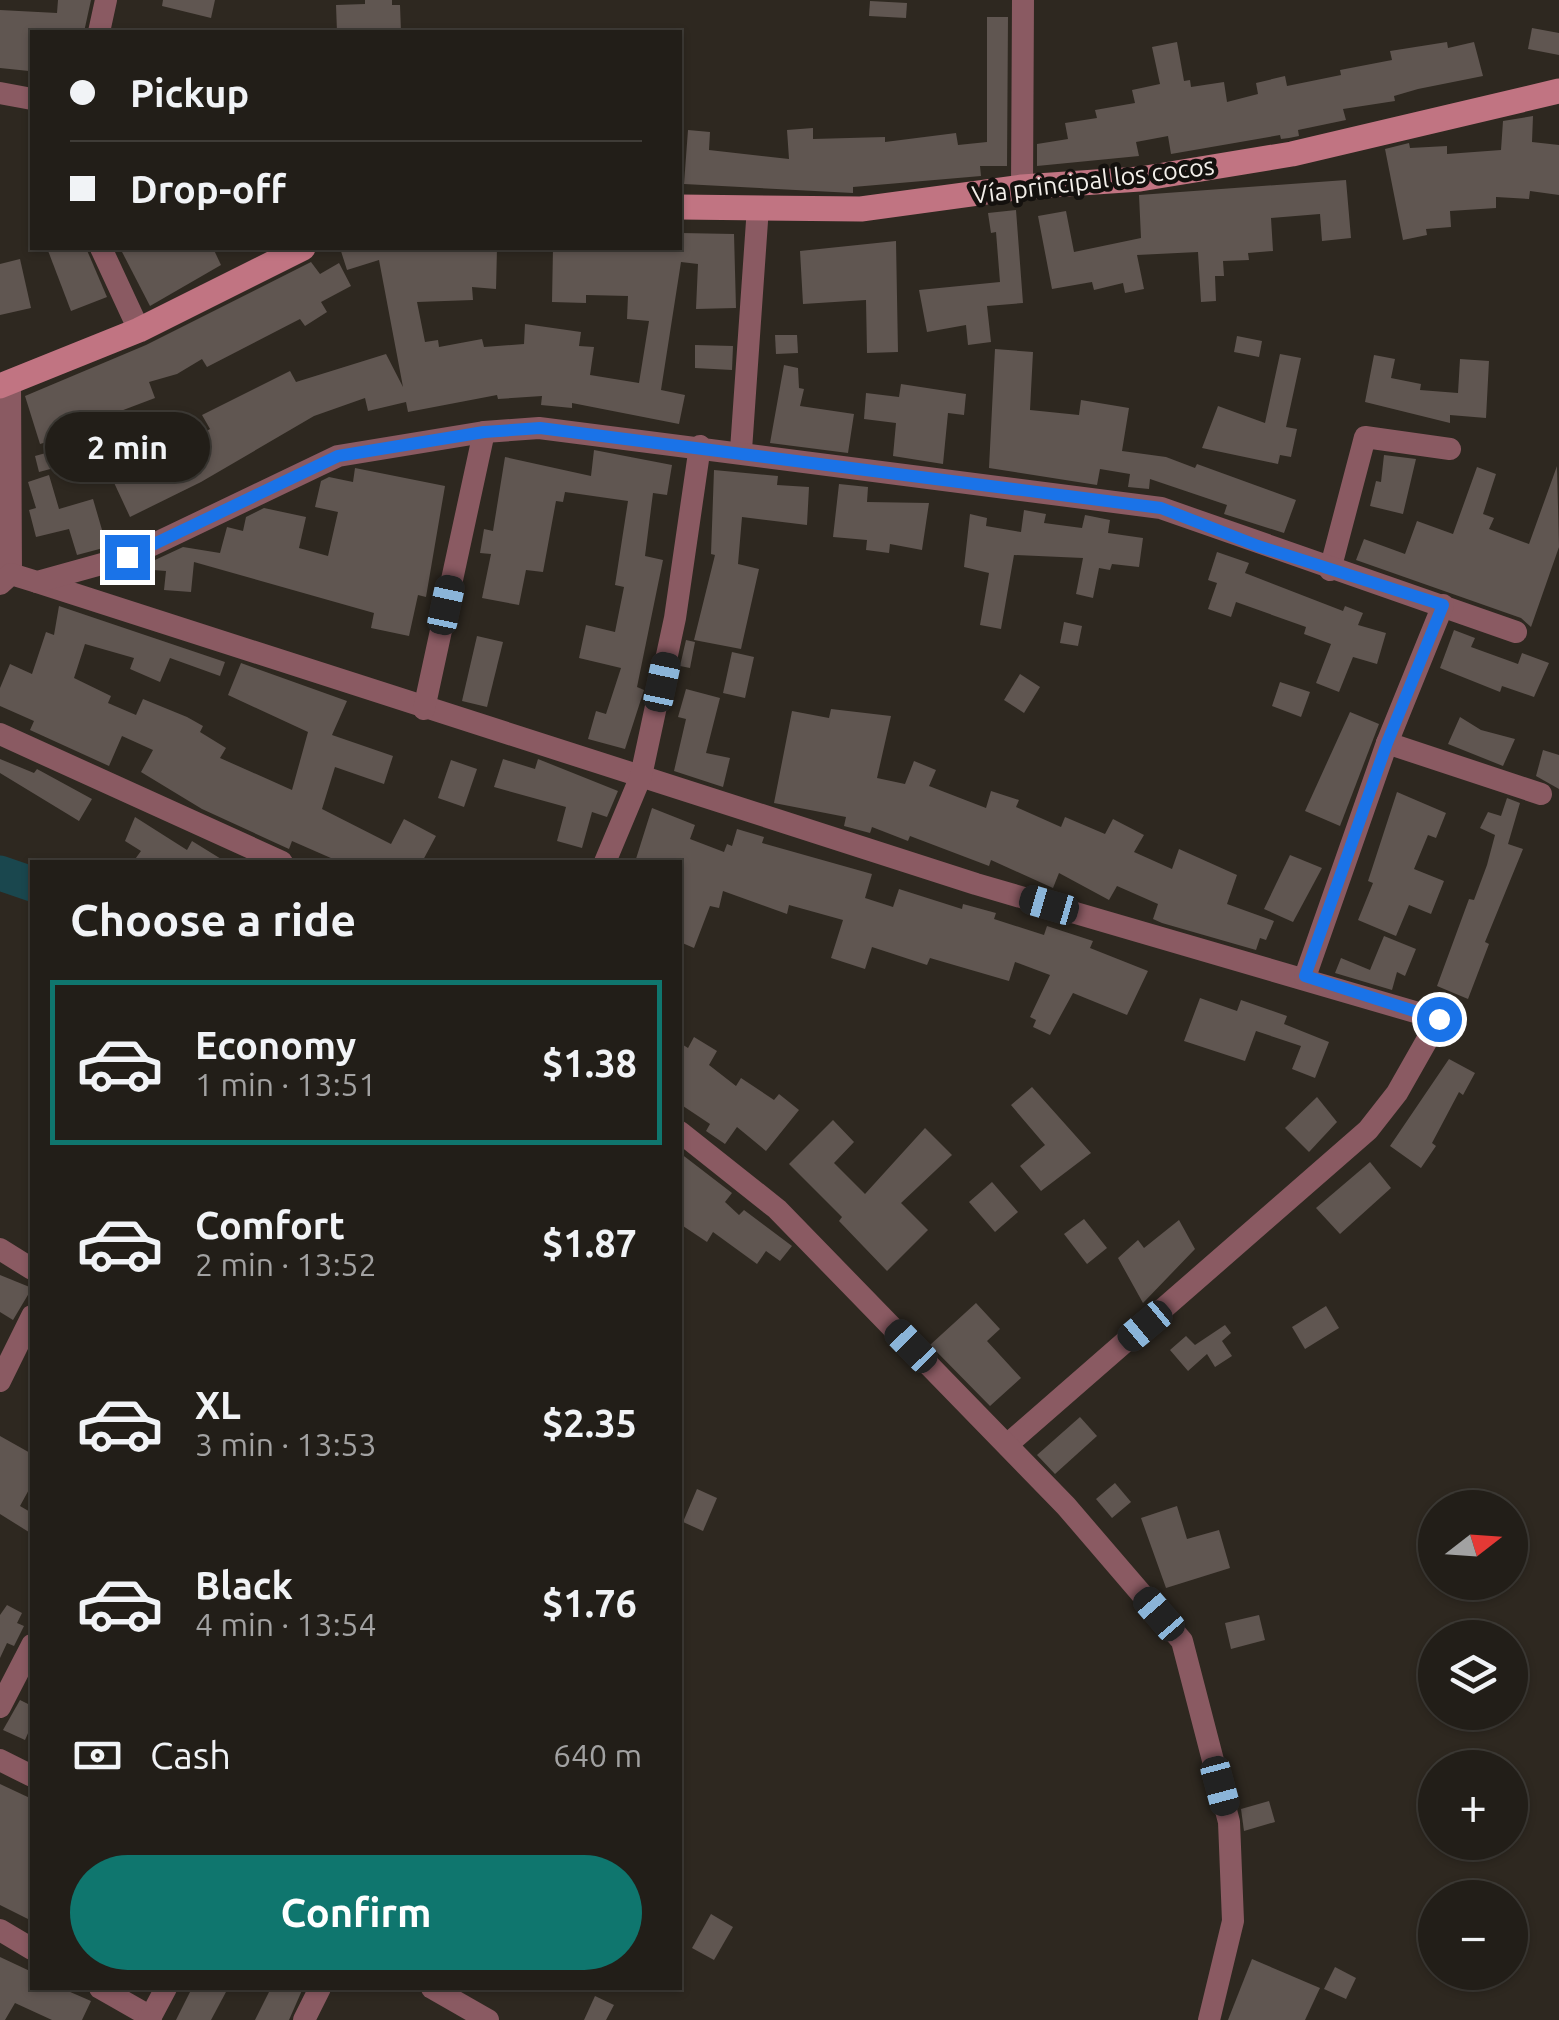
<!DOCTYPE html>
<meta charset="utf-8">
<style>
:root{--surface:#221e18;--page:#2a2721;--text:#f1f3f6;--muted:#a2a2a2;--line:#3f3c37;--accent:#0f766e}
body{margin:0;font-family:Ubuntu,sans-serif;background:var(--page);color:var(--text);height:100vh;display:flex;flex-direction:column;font-size:38px;white-space:nowrap}
*{box-sizing:border-box;margin:0}
p{font-size:32px;color:var(--muted)}
.icon{flex:none;width:55px;height:55px;fill:none;stroke:currentColor;stroke-width:2;stroke-linecap:round;stroke-linejoin:round}
.map{position:relative;flex:1;overflow:hidden}
.details{position:absolute;left:30px;top:860px;width:652px;height:1130px;display:flex;flex-direction:column;background:var(--surface);border-radius:0px;box-shadow:0 2px 8px #0004,0 0 0 2px var(--line)}
.details>*{flex:none}
.guide{position:absolute;left:30px;top:30px;width:652px;height:220px;border-radius:0px;box-shadow:0 2px 8px #0004,0 0 0 2px var(--line);display:grid;align-content:center;height:220px;padding:0 40px;background:var(--surface)}
.needle{width:65px;rotate:73deg}
.controls{position:absolute;left:1418px;top:1490px;display:grid;gap:20px}
.controls a{display:grid;place-items:center;width:110px;height:110px;border-radius:50%;background:var(--surface);box-shadow:0 2px 8px #0004,0 0 0 2px var(--line);font-size:50px}
.end{position:absolute;width:45px;height:45px;margin:-22px;border:12px solid #1a73e8;background:#fff;box-shadow:0 0 0 5px #fff}
.from{border-radius:50%}
.bubble{position:absolute;height:70px;border-radius:35px;background:var(--surface);box-shadow:0 2px 8px #0004,0 0 0 2px var(--line);font-size:32px;font-weight:700;line-height:70px;text-align:center}
.car{position:absolute;width:30px;height:60px;margin:-30px -15px;border-radius:12px;box-shadow:0 0 8px 2px #0007;background:linear-gradient(#222 24%,#8ab4d8 0 40%,#222 0 76%,#8ab4d8 0 86%,#222 0)}
.guide b{display:flex;align-items:center;gap:35px;height:95px;font-size:38px}
.guide b+b{border-top:2px solid var(--line)}
.guide i{width:25px;height:25px;background:var(--text)}
ul{padding:0;list-style:none}
li{display:flex;align-items:center;gap:30px;height:165px;margin:0 20px 15px;padding:0 20px;border:5px solid transparent;border-radius:0px}
li div{flex:1}
li b{display:block;font-size:38px}
li em{font-style:normal;font-weight:700}
li.active{border-color:var(--accent)}
li>.icon{width:90px;height:90px;stroke-width:1.5}
h2{padding:0 40px;font-size:45px;line-height:120px}
.pay{display:flex;align-items:center;gap:25px;height:110px;padding:0 40px;font-size:38px}
.pay p{margin-inline-start:auto}
.cta{display:flex;gap:20px;margin-top:auto;padding:20px 40px}
.cta a{flex:1;height:115px;border-radius:60px;background:var(--accent);color:#fff;font-size:40px;font-weight:700;line-height:115px;text-align:center}
.map>svg:first-child{display:block}
</style>
<div class="map">
<svg width="1559" height="2020" viewBox="0 0 1559 2020">
<rect width="100%" height="100%" fill="#2e2820"/>
<g fill="none" stroke-linecap="round" stroke-linejoin="round">
<path stroke="#1a474e" stroke-width="35" d="M0,873L32,884"/>
</g>
<g fill="#605651">
<path d="M58,0H91L84,32H32L29,71L0,68V10L57,13Z"/>
<path d="M163,0H215L211,18L162,6Z"/>
<path d="M365,0H392V5H400L401,32H337L336,5L365,4Z"/>
<path d="M870,1L907,3L906,18L869,16Z"/>
<path d="M987,17H1008L1007,166H980L981,176L853,187V193L684,184L688,130L710,132L709,150L789,159L787,130L813,128V139L885,137V142L956,133L958,145L987,142Z"/>
<path d="M1532,28L1559,33V55L1528,49Z"/>
<path d="M1177,42L1184,81L1190,80L1191,87L1224,82L1227,102L1258,94L1256,83L1285,76L1287,86L1341,75L1340,70L1392,60L1390,51L1447,42L1448,48L1474,42L1483,76L1418,89L1394,96L1395,101L1343,109L1346,120L1298,130L1299,136L1289,138L1281,139L1280,135L1171,154L1168,136L1136,142L1139,156L1037,166V144L1068,139L1065,123L1097,118L1095,110L1135,103L1132,90L1160,84L1152,47Z"/>
<path d="M1533,116L1532,142L1559,145V195L1530,191L1529,199L1496,197V208L1450,211L1451,227L1426,229L1427,235L1403,240L1385,149L1409,143L1410,148L1447,146V154L1501,150L1503,121Z"/>
<path d="M1346,180L1351,238L1322,241L1320,214L1271,218L1273,251L1248,253L1249,260L1223,261L1224,276H1215L1216,301L1201,302L1198,252L1137,255L1144,289L1125,293L1123,283L1094,290L1092,282L1052,289L1038,216L1066,211L1074,252L1141,238L1139,195Z"/>
<path d="M1016,210L1023,303L987,306L991,342L968,345L966,325L927,332L919,290L1000,282L996,232L991,233L988,213Z"/>
<path d="M681,233L734,234L736,308L696,309L698,264L681,262L661,390L685,395L679,424L572,403V408L541,405L542,396L498,399L497,395L408,412L406,402L368,411L365,398L314,416L201,482L130,517L83,416L69,421L73,434L40,444L25,396L146,345L311,262L320,274L339,263L351,286L321,302L327,312L305,326L300,319L207,367L202,359L177,374L149,382L155,398L118,412L120,417L115,419L136,463L166,444L171,453L210,429L202,415L290,371L296,382L386,354L403,387L379,260L347,270L340,248H497L496,289L472,287L473,300L417,302L425,342L438,340L439,347L482,339L484,347L524,344L525,324L581,332L579,346L594,347L590,375L639,383L649,321L627,319L628,296L586,295V303L552,302L553,248H681Z"/>
<path d="M896,241L898,352L867,353L866,300L803,304L800,251Z"/>
<path d="M47,248H86L107,297L71,311Z"/>
<path d="M120,248H213L221,265L150,306Z"/>
<path d="M20,259L31,308L0,315V264Z"/>
<path d="M775,335H797L798,353L776,354Z"/>
<path d="M1237,336L1262,341L1259,357L1234,352Z"/>
<path d="M695,345L733,346L732,370L695,368Z"/>
<path d="M995,349L1033,352L1030,410L1079,415L1081,400L1129,408L1122,451L1166,457L1195,468L1197,464L1296,500L1284,533L1224,514L1227,505L1150,479L1149,489L1128,487L1130,474L1100,469L1097,485L989,468Z"/>
<path d="M1280,354L1301,358L1286,427L1297,429L1291,457L1280,455L1278,464L1202,448L1218,406L1265,423Z"/>
<path d="M1374,355L1395,359L1391,378L1421,384L1420,390L1458,393L1460,359L1489,361L1486,418L1450,415V423L1365,402Z"/>
<path d="M784,365L798,368L799,388L804,389L800,406L854,414L848,453L770,443Z"/>
<path d="M901,384L966,394L964,415L948,413L943,464L893,456L896,423L864,419L866,393L899,397Z"/>
<path d="M594,450L672,465L667,495L653,493L645,556L663,560L637,687L644,690L625,749L588,739L596,711L606,714L621,668L579,658L586,625L615,632L624,587L615,585L628,501L565,492L563,502L556,501L543,572L526,570L519,605L482,598L491,554L480,553L484,529L493,531L505,457L591,476Z"/>
<path d="M53,451L58,467L39,472L35,456Z"/>
<path d="M1384,455L1416,459L1403,514L1370,506L1376,481L1381,482Z"/>
<path d="M1557,466L1559,547L1531,627L1521,618L1356,560L1364,539L1405,554L1417,521L1453,534L1477,467L1496,474L1483,514L1494,518L1489,529L1529,544Z"/>
<path d="M355,468L445,486L426,597L418,595L409,636L371,628L374,613L194,562L191,592L164,590L166,571L153,570L155,560L183,547L220,553L227,527L243,531L246,517L264,508L306,517L299,548L328,556L338,512L315,507L321,481L329,477L353,482Z"/>
<path d="M714,470L778,476L777,485L809,487L807,525L742,517L738,564L759,569L741,649L694,640L715,555L711,554Z"/>
<path d="M49,475L59,509L93,499L107,547L77,555L69,529L36,537L29,510L36,508L28,482Z"/>
<path d="M839,484L868,487L867,502L929,503L922,550L890,544L889,553L866,550L867,540L833,537Z"/>
<path d="M1024,510L1046,514L1044,523L1082,528L1085,515L1110,520L1108,533L1143,538L1139,567L1112,564L1110,570L1099,568L1093,598L1076,594L1083,558L1014,555L1001,629L980,625L989,573L964,567L970,514L987,518L986,526L1021,532Z"/>
<path d="M1217,552L1249,563L1245,573L1343,611L1345,606L1363,613L1358,625L1386,633L1377,664L1353,657L1339,692L1316,683L1331,644L1304,634L1306,627L1236,602L1231,617L1208,609L1217,583L1208,580Z"/>
<path d="M59,606L225,662L220,676L170,658L160,682L130,669L134,658L85,644L74,678L111,696L108,703L136,715L143,699L187,717L203,726L200,732L226,748L220,758L292,790L308,732L228,695L241,663L347,701L332,735L393,756L384,784L335,767L322,809L391,844L404,819L436,836L422,862H340L292,841L289,849L202,809L141,772L153,750L122,736L109,766L30,730L34,721L0,706V688L10,664L32,674L46,632L54,635Z"/>
<path d="M1064,622L1082,626L1078,646L1060,643Z"/>
<path d="M1454,630L1475,638L1471,647L1518,664L1522,653L1549,663L1534,697L1502,686L1500,692L1440,668Z"/>
<path d="M477,636L503,642L487,707L462,701Z"/>
<path d="M686,640L695,642L690,668L680,666Z"/>
<path d="M732,652L754,657L745,698L723,693Z"/>
<path d="M1020,674L1040,687L1024,713L1004,700Z"/>
<path d="M1280,682L1310,692L1301,717L1272,706Z"/>
<path d="M686,689L720,698L706,753L730,758L723,787L674,771L686,719L678,717Z"/>
<path d="M831,709L891,716L877,778L905,784L914,761L936,770L929,786L986,808L991,791L1019,800L1016,807L1061,827L1065,817L1105,834L1113,819L1144,835L1134,852L1172,869L1179,849L1237,875L1227,904L1274,921L1266,940L1260,938L1256,950L1162,923L1153,919L1158,904L1117,886L1109,900L1059,873L1053,888L991,860L989,866L910,836L908,841L872,827L870,833L844,826L846,817L774,803L792,711L829,718Z"/>
<path d="M1350,712L1379,724L1340,826L1305,811Z"/>
<path d="M1460,717L1481,730L1515,739L1503,766L1448,744Z"/>
<path d="M1543,750L1559,755V789L1536,776Z"/>
<path d="M0,759L34,773L37,769L92,799L79,821L0,773Z"/>
<path d="M503,759L535,769L538,759L618,791L607,817L592,812L582,848L557,841L566,807L494,787Z"/>
<path d="M451,760L477,769L464,807L438,798Z"/>
<path d="M1397,792L1446,813L1436,838L1428,835L1414,869L1444,881L1431,914L1409,905L1396,936L1358,920L1373,883L1368,881Z"/>
<path d="M1507,798L1520,803L1508,844L1523,849L1485,942L1489,944L1468,999L1437,986L1469,899L1474,900L1487,865L1495,835L1480,828L1488,812L1501,816Z"/>
<path d="M652,808L695,825L690,839L724,852L727,844L732,846L737,829L764,837L762,843L872,874L865,898L893,907L899,889L962,909L963,904L996,913L994,919L1044,935L1047,926L1093,941L1090,948L1148,971L1127,1015L1073,993L1050,1035L1033,1027L1036,1020L1030,1017L1050,975L1015,962L1009,981L930,958L927,965L872,947L865,969L831,958L843,920L789,905L787,914L723,891L719,908L710,906L694,948L680,942V862H635Z"/>
<path d="M135,817L187,850L192,841L226,862H133L141,851L125,841Z"/>
<path d="M1290,855L1322,868L1293,922L1264,909Z"/>
<path d="M1384,936L1416,949L1405,976L1397,972L1392,990L1335,973L1341,958L1370,970Z"/>
<path d="M1200,998L1237,1011L1241,1000L1287,1016L1284,1024L1329,1042L1315,1078L1292,1069L1301,1046L1256,1031L1245,1061L1184,1041Z"/>
<path d="M694,1037L717,1051L709,1065L736,1086L741,1078L774,1100L779,1094L799,1110L766,1151L737,1127L725,1144L706,1131L710,1124L680,1104V1043L688,1048Z"/>
<path d="M1449,1059L1475,1073L1463,1095L1459,1092L1432,1143L1436,1146L1421,1168L1390,1146Z"/>
<path d="M1032,1087L1091,1153L1041,1191L1020,1166L1045,1145L1011,1105Z"/>
<path d="M1317,1097L1337,1122L1309,1152L1285,1128Z"/>
<path d="M833,1120L854,1142L834,1163L865,1194L925,1128L952,1155L901,1203L928,1230L887,1271L839,1221L842,1217L789,1164Z"/>
<path d="M680,1153L732,1193L725,1202L739,1215L744,1210L792,1246L780,1261L766,1251L757,1264L713,1232L707,1242L680,1224Z"/>
<path d="M1370,1162L1391,1188L1340,1234L1316,1208Z"/>
<path d="M992,1182L1018,1212L995,1232L969,1202Z"/>
<path d="M1084,1219L1107,1248L1087,1264L1064,1234Z"/>
<path d="M1179,1220L1195,1249L1143,1303L1118,1258L1138,1240L1144,1248Z"/>
<path d="M0,1275L32,1288L13,1320L0,1312Z"/>
<path d="M976,1303L1000,1329L987,1341L1021,1378L990,1406L930,1345Z"/>
<path d="M1326,1306L1339,1328L1305,1349L1292,1327Z"/>
<path d="M1225,1325L1231,1333L1222,1341L1232,1356L1215,1367L1207,1354L1188,1371L1170,1350L1186,1336L1195,1345Z"/>
<path d="M1080,1417L1097,1436L1055,1474L1037,1455Z"/>
<path d="M0,1436L32,1454V1484L20,1506L32,1513V1534L0,1514Z"/>
<path d="M1115,1483L1131,1502L1112,1518L1096,1499Z"/>
<path d="M697,1489L717,1498L703,1531L683,1522Z"/>
<path d="M1177,1506L1187,1539L1219,1530L1230,1568L1166,1588L1141,1518Z"/>
<path d="M7,1605L22,1613L17,1623L24,1626L14,1646L7,1643L0,1658V1615Z"/>
<path d="M1259,1615L1265,1640L1231,1649L1225,1623Z"/>
<path d="M20,1700L32,1706V1724L25,1740L3,1730Z"/>
<path d="M0,1784L32,1799V1921L0,1905Z"/>
<path d="M1269,1801L1275,1822L1244,1831L1241,1809Z"/>
<path d="M711,1914L733,1927L714,1960L692,1948Z"/>
<path d="M0,1957L32,1972V1988H61L91,2001L82,2020H52L15,2003L5,2020H0Z"/>
<path d="M1252,1959L1320,1988L1305,2020H1228Z"/>
<path d="M1335,1967L1356,1978L1346,1999L1324,1989Z"/>
<path d="M192,1988L226,1992L211,2020H176Z"/>
<path d="M271,1988H303L289,2020H255Z"/>
<path d="M595,1996L614,2005L606,2020H584Z"/>
</g>
<g fill="none" stroke-linecap="round" stroke-linejoin="round">
<g stroke="#8a5a62" stroke-width="22">
<path d="M99,32L106,0"/>
<path d="M0,93L32,99"/>
<path d="M1022,187L1023,0"/>
<path d="M101,248L139,330"/>
<path d="M10,383L11,574"/>
<path d="M741,450L758,207"/>
<path d="M1330,570L1365,437L1450,449"/>
<path d="M37,582L976,884L1439,1019L1397,1093L1368,1130L1008,1444"/>
<path d="M0,584L11,574L37,582L127,557L338,456L484,432L539,428L1161,508L1516,632"/>
<path d="M424,709L484,432"/>
<path d="M0,734L282,862"/>
<path d="M1387,743L1541,794"/>
<path d="M605,862L641,776L675,618L700,446"/>
<path d="M1305,977L1387,743L1443,605"/>
<path d="M680,1132L777,1209L1066,1506L1182,1641L1229,1822L1233,1921L1209,2020"/>
<path d="M0,1249L32,1269"/>
<path d="M0,1381L32,1316"/>
<path d="M0,1707L32,1645"/>
<path d="M0,1760L32,1776"/>
<path d="M0,1930L32,1949"/>
<path d="M100,1988L151,2017"/>
<path d="M432,1988L488,2020"/>
<path d="M149,2020L166,1988"/>
<path d="M304,2020L320,1988"/>
</g>
<g stroke="#c17482" stroke-width="25">
<path d="M680,207L861,209L1022,187L1140,179L1292,154L1559,91"/>
<path d="M0,386L139,330L303,248"/>
</g>
</g>
<g fill="none" stroke-linecap="round" stroke-linejoin="round">
<path stroke="#1a73e8" stroke-width="12" d="M127,557L338,456L484,432L540,428L1161,508L1258,546L1443,605L1387,743L1305,976L1439,1019"/>
</g>
<g text-anchor="middle" dominant-baseline="central" stroke-width="9" stroke-linejoin="round" paint-order="stroke">
<g font-size="25" fill="#f2eee9" stroke="#14110e">
<text transform="translate(1093 180) rotate(-7)">Vía principal los cocos</text>
</g>
</g>
</svg>
<div class="controls">
<a><svg class="needle" viewBox="-14 -14 28 28"><path d="M0-13l5 13h-10z" fill="#e53935"/><path d="M0 13l5-13h-10z" fill="#a2a2a2"/></svg></a>
<a><svg class="icon" aria-label="layers" viewBox="0 0 24 24"><path d="M12 4l9 5-9 5-9-5zM3 14l9 5 9-5"/></svg></a>
<a>+</a>
<a>−</a>
</div>
<i class="end from" style="left:1439px;top:1019px"></i>
<i class="end" style="left:127px;top:557px"></i>
<div class="bubble" style="left:45px;top:412px;width:165px">2 min</div>
<i class="car" style="left:446px;top:605px;rotate:12deg"></i>
<i class="car" style="left:662px;top:682px;rotate:12deg"></i>
<i class="car" style="left:1049px;top:905px;rotate:286deg"></i>
<i class="car" style="left:1145px;top:1326px;rotate:230deg"></i>
<i class="car" style="left:911px;top:1346px;rotate:316deg"></i>
<i class="car" style="left:1159px;top:1614px;rotate:319deg"></i>
<i class="car" style="left:1220px;top:1786px;rotate:165deg"></i>
<div class="guide">
<b><i class="from"></i>Pickup</b>
<b><i></i>Drop-off</b>
</div>
<section class="details">
<h2>Choose a ride</h2>
<ul>
<li class="active"><svg class="icon" aria-label="car" viewBox="0 0 24 24"><path d="M5 17H2v-5l4-1 3-4h7l3 4 3 1v5h-3M9 17h6M6 11h13"/><circle cx="7" cy="17" r="2"/><circle cx="17" cy="17" r="2"/></svg><div><b>Economy</b><p>1 min · 13:51</p></div><em>$1.38</em></li>
<li><svg class="icon" aria-label="car" viewBox="0 0 24 24"><path d="M5 17H2v-5l4-1 3-4h7l3 4 3 1v5h-3M9 17h6M6 11h13"/><circle cx="7" cy="17" r="2"/><circle cx="17" cy="17" r="2"/></svg><div><b>Comfort</b><p>2 min · 13:52</p></div><em>$1.87</em></li>
<li><svg class="icon" aria-label="car" viewBox="0 0 24 24"><path d="M5 17H2v-5l4-1 3-4h7l3 4 3 1v5h-3M9 17h6M6 11h13"/><circle cx="7" cy="17" r="2"/><circle cx="17" cy="17" r="2"/></svg><div><b>XL</b><p>3 min · 13:53</p></div><em>$2.35</em></li>
<li><svg class="icon" aria-label="car" viewBox="0 0 24 24"><path d="M5 17H2v-5l4-1 3-4h7l3 4 3 1v5h-3M9 17h6M6 11h13"/><circle cx="7" cy="17" r="2"/><circle cx="17" cy="17" r="2"/></svg><div><b>Black</b><p>4 min · 13:54</p></div><em>$1.76</em></li>
</ul>
<div class="pay"><svg class="icon" aria-label="cash" viewBox="0 0 24 24"><path d="M3 7h18v10H3z"/><circle cx="12" cy="12" r="2"/></svg>Cash<p>640 m</p></div>
<div class="cta"><a>Confirm</a></div>
</section>
</div>
